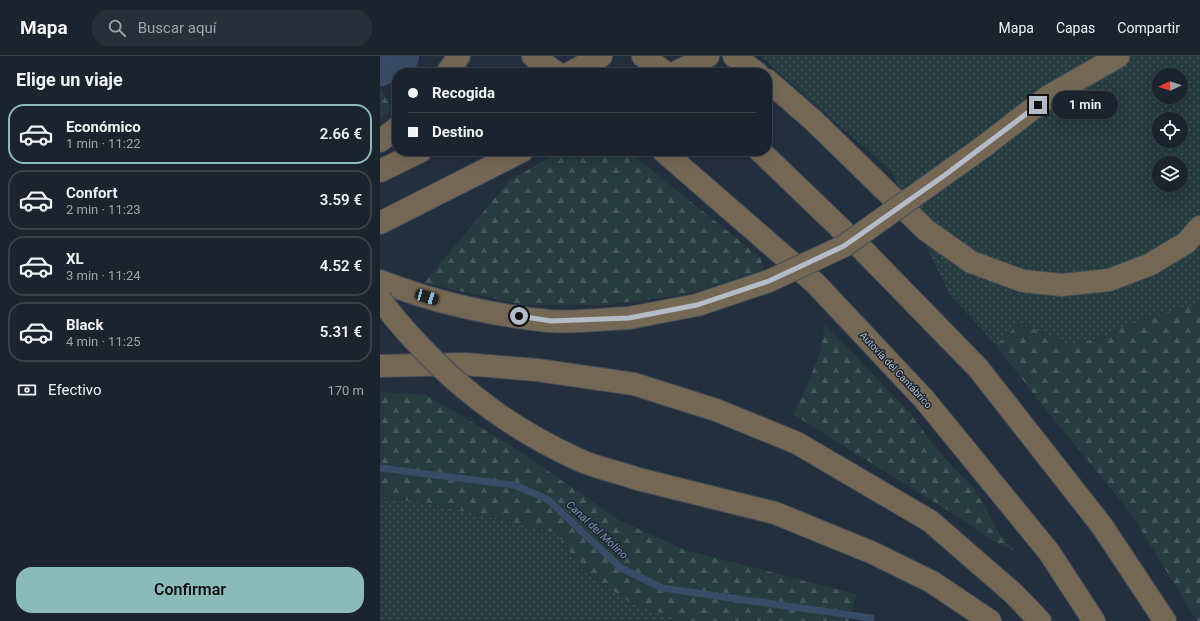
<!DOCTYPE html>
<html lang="es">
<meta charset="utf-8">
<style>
:root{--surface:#1b232e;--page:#282f3a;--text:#f1f3f6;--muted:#a0a4aa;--line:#39404a;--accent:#8bbbb9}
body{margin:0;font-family:Roboto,sans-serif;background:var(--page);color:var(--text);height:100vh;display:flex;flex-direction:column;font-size:15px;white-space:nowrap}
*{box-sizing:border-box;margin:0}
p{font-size:13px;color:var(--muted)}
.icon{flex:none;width:22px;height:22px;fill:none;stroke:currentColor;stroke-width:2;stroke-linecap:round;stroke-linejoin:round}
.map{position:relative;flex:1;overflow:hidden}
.details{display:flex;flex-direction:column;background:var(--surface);width:380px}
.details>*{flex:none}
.top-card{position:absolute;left:12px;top:12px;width:380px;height:88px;border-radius:16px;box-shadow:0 4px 16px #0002,0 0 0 1px var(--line);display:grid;align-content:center;height:88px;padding:0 16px;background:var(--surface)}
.needle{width:26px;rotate:267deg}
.buttons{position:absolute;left:772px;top:12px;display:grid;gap:8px}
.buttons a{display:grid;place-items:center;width:36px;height:36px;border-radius:50%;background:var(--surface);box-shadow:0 4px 16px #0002,0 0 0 1px var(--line);font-size:20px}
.end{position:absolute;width:18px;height:18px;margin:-9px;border:5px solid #b4bcc9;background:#111;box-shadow:0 0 0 2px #111}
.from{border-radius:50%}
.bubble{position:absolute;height:28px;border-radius:14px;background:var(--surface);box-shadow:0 4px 16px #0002,0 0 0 1px var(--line);font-size:13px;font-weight:600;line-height:28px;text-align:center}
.car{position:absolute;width:12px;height:24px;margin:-12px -6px;border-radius:5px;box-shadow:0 0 3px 1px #0007;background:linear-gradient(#222 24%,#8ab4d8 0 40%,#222 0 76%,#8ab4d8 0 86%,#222 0)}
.top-card b{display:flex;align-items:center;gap:14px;height:38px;font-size:15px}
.top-card b+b{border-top:1px solid var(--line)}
.top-card i{width:10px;height:10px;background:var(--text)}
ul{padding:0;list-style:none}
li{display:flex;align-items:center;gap:12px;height:60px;margin:0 8px 6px;padding:0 8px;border:2px solid var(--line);border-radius:16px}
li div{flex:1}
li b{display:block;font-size:15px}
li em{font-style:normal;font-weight:600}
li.current{border-color:var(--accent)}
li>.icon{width:36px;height:36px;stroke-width:1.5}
h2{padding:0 16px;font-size:18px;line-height:48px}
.pay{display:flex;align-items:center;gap:10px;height:44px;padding:0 16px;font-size:15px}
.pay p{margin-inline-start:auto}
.action{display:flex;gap:8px;margin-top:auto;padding:8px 16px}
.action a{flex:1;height:46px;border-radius:16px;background:var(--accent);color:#111;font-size:16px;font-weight:600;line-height:46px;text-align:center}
header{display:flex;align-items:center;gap:24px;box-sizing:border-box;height:56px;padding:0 20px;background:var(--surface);border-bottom:1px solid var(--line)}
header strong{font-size:19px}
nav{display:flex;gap:22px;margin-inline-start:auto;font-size:14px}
.search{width:280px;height:36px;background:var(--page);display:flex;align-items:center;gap:10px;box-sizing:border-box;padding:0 14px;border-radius:16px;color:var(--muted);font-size:15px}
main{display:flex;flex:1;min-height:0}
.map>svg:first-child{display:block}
</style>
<header>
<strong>Mapa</strong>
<div class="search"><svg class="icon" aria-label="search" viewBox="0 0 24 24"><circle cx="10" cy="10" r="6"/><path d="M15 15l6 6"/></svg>Buscar aquí</div>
<nav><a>Mapa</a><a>Capas</a><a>Compartir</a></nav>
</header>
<main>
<section class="details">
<h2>Elige un viaje</h2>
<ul>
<li class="current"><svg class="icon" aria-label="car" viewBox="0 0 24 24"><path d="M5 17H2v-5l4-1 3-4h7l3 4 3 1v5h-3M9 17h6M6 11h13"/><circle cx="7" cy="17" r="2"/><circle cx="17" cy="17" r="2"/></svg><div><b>Económico</b><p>1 min · 11:22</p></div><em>2.66 €</em></li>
<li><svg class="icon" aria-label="car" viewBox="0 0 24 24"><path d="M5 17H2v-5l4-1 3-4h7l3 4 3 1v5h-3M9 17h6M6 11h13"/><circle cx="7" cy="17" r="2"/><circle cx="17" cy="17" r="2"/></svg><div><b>Confort</b><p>2 min · 11:23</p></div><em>3.59 €</em></li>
<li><svg class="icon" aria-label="car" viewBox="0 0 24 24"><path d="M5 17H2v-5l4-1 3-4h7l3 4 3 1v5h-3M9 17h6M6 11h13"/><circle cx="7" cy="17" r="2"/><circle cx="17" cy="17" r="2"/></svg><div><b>XL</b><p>3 min · 11:24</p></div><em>4.52 €</em></li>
<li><svg class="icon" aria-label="car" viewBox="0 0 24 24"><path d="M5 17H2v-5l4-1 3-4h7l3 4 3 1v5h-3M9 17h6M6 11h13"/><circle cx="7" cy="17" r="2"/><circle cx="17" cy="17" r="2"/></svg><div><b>Black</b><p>4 min · 11:25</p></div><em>5.31 €</em></li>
</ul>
<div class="pay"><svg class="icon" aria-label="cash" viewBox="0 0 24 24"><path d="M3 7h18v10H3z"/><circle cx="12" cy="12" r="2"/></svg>Efectivo<p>170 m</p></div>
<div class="action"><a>Confirmar</a></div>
</section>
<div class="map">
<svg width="820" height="565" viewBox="0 0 820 565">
<defs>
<pattern id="grass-dots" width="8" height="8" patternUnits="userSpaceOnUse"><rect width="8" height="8" fill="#263c3f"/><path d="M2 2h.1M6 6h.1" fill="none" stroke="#435659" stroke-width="1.8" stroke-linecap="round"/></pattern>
<pattern id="forest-firs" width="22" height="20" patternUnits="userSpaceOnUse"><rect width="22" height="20" fill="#263c3f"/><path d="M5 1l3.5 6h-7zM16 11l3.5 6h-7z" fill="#435659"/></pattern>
</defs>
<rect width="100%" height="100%" fill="#242f3e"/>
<g fill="url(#grass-dots)" fill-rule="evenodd">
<path d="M380,0H820V248L765,262L718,283L688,288L640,267L616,289L569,238L511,115ZM779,19H801V41H779ZM779,63H801V85H779ZM779,107H801V129H779Z"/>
<path d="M0,442L43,446L177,477L201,513L251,547L304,565H0Z"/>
</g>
<g fill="url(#forest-firs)">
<path d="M0,31L12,54L0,64Z"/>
<path d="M181,95H248L381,202L384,214L303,239L224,249H142L44,227L130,124Z"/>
<path d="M820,248V565H817L750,456L659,345L616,289L640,267L688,288L718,283L765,262Z"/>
<path d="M445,268L529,356L559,396L594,432L620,478L634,494L618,488L586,466L414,359L440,298Z"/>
<path d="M0,336L46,339L132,390L239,464L305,494L476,538L469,565H304L251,547L201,513L177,477L43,446L0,442Z"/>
</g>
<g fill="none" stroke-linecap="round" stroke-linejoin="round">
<path stroke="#394c67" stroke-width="7" d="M0,412L134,429L167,443L241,512L282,532L491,562"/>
<path stroke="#394c67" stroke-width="40" d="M0,10L19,0"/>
<g stroke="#434c59" stroke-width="24">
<g id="highway">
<path d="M153,0L177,17"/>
<path d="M263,0L286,17"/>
<path d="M354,0L377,17"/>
<path d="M67,17L79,0"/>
<path d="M190,17L221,0"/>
<path d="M295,17L328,0"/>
<path d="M387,24L433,64L546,174L591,206L643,225L682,229L729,224L769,209L806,187L820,171"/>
<path d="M0,85L17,72"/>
<path d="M283,95L436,228L544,343L669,496L714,565"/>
<path d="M380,95L482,193L598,312L722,470L785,565"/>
<path d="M0,115L41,95"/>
<path d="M0,167L142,95"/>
<path d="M0,225C53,246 112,259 169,265C195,267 223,263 249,262"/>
<path d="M0,310L84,308L157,314L254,328L336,354L417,387L550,465L633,537L660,565"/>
<path d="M258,423L395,457L493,497L552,526L610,565"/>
</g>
</g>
<use href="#highway" stroke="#746855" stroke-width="22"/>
<g stroke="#434c59" stroke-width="24" stroke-linecap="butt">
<g id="highway-bridge">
<path d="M0,242C10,258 23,272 36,286C83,337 134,374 197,403C216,412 238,416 258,423"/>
<path d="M249,262L317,249L389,225L464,190L603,91L669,40L739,0"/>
</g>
</g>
<use href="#highway-bridge" stroke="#746855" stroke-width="22"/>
</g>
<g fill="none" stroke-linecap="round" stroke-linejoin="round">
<path stroke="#b4bcc9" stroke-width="5" d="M139,260L171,265L249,262L317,249L389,225L464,190L565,119L658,49"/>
</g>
<g text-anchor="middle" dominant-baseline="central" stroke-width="3" stroke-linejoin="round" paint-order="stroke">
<g font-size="10" fill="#b4bcc9" stroke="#1d2633">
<text transform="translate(516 314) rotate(47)">Autovía del Cantábrico</text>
</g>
<g font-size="11" font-style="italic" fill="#7c92b1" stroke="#1d2633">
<text transform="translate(217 474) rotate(43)">Canal del Molino</text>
</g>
</g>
</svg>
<div class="buttons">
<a><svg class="needle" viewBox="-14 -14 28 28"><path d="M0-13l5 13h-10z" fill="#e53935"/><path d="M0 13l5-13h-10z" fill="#a0a4aa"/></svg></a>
<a><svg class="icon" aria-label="locate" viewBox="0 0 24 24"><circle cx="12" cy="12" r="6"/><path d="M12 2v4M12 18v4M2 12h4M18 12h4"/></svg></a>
<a><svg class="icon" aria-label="layers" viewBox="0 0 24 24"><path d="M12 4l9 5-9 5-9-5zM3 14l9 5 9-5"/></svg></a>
</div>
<i class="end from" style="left:139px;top:260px"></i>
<i class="end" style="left:658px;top:49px"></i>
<div class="bubble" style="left:672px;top:35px;width:66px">1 min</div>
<i class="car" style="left:47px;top:241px;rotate:107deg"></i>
<div class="top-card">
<b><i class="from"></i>Recogida</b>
<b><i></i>Destino</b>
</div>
</div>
</main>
